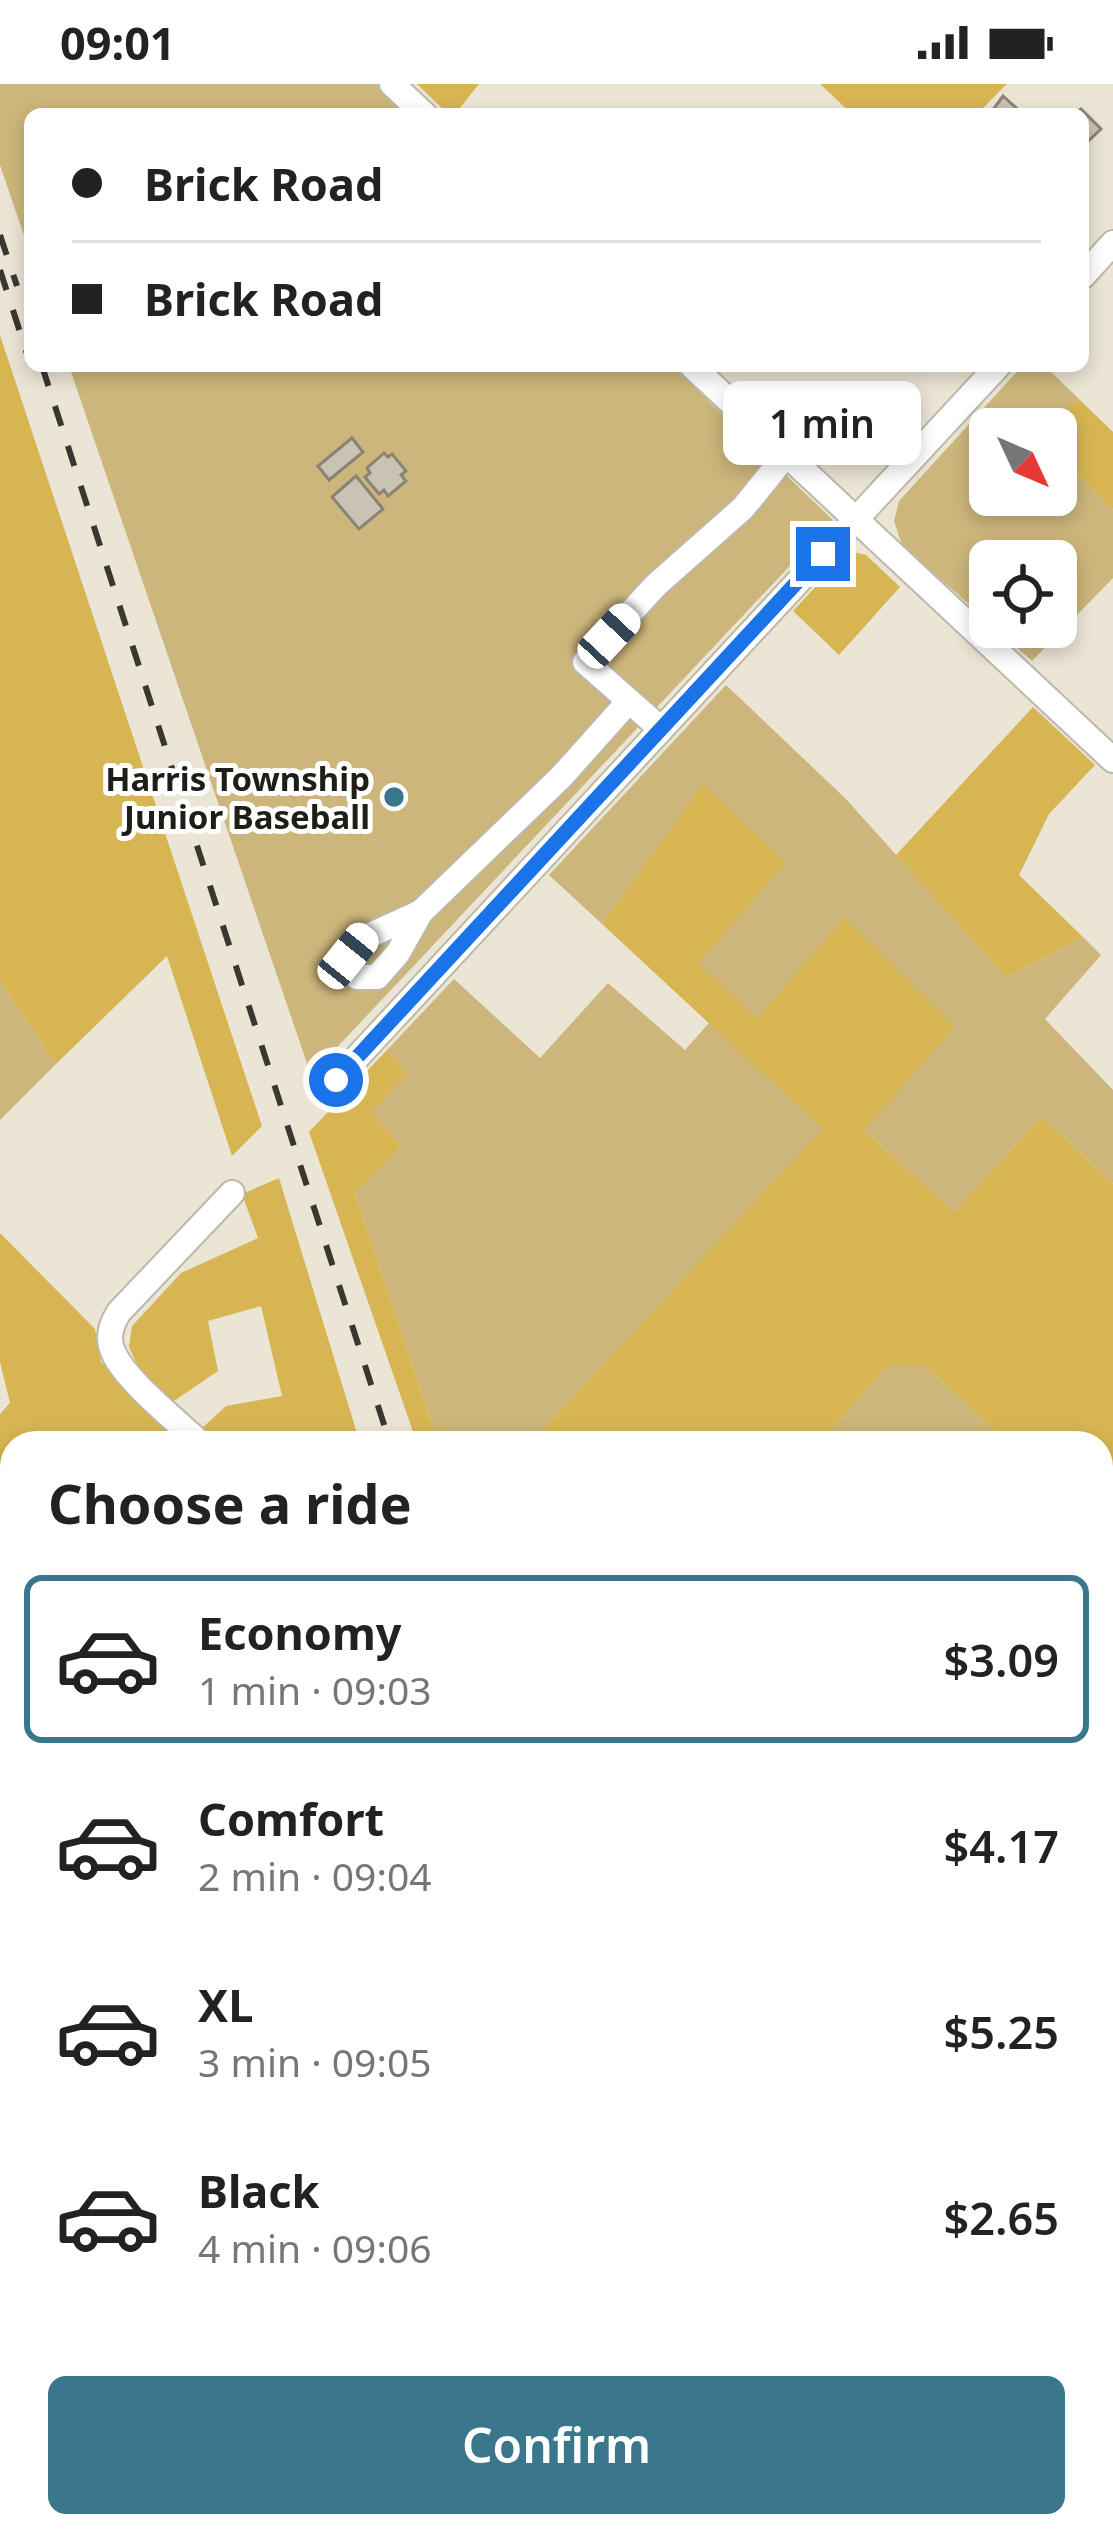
<!DOCTYPE html>
<meta charset="utf-8">
<style>
:root{--surface:#fff;--page:#f2f2f2;--text:#222;--muted:#767676;--line:#e0e0e0;--accent:#3a778d}
body{margin:0;font-family:"Noto Sans",sans-serif;background:var(--page);color:var(--text);height:100vh;display:flex;flex-direction:column;font-size:45px;white-space:nowrap}
*{box-sizing:border-box;margin:0}
p{font-size:39px;color:var(--muted)}
.icon{flex:none;width:66px;height:66px;fill:none;stroke:currentColor;stroke-width:2;stroke-linecap:round;stroke-linejoin:round}
.map{position:relative;flex:1;overflow:hidden}
.panel{position:absolute;left:0px;top:1347px;width:1113px;height:1107px;display:flex;flex-direction:column;background:var(--surface);border-radius:36px 36px 0 0;box-shadow:0 6px 18px #0003}
.panel>*{flex:none}
.banner{position:absolute;left:24px;top:24px;width:1065px;height:264px;border-radius:18px;box-shadow:0 6px 18px #0003;display:grid;align-content:center;height:264px;padding:0 48px;background:var(--surface)}
.needle{width:78px;rotate:134deg}
.fabs{position:absolute;left:969px;top:324px;display:grid;gap:24px}
.fabs a{display:grid;place-items:center;width:108px;height:108px;border-radius:18px;background:var(--surface);box-shadow:0 6px 18px #0003;font-size:60px}
.end{position:absolute;width:54px;height:54px;margin:-27px;border:15px solid #1a73e8;background:#fff;box-shadow:0 0 0 6px #fff}
.from{border-radius:50%}
.bubble{position:absolute;height:84px;border-radius:18px;background:var(--surface);box-shadow:0 6px 18px #0003;font-size:39px;font-weight:600;line-height:84px;text-align:center}
.car{position:absolute;width:36px;height:72px;margin:-36px -18px;border-radius:15px;box-shadow:0 0 9px 3px #0007;background:linear-gradient(#fff 24%,#345 0 40%,#fff 0 76%,#345 0 86%,#fff 0)}
.banner b{display:flex;align-items:center;gap:42px;height:114px;font-size:45px}
.banner b+b{border-top:3px solid var(--line)}
.banner i{width:30px;height:30px;background:var(--text)}
ul{padding:0;list-style:none}
li{display:flex;align-items:center;gap:36px;height:168px;margin:0 24px 18px;padding:0 24px;border:6px solid transparent;border-radius:18px}
li div{flex:1}
li b{display:block;font-size:45px}
li em{font-style:normal;font-weight:600}
li.on{border-color:var(--accent)}
li>.icon{width:108px;height:108px;stroke-width:1.5}
h2{padding:0 48px;font-size:54px;line-height:144px}
.cta{display:flex;gap:24px;margin-top:auto;padding:24px 48px}
.cta a{flex:1;height:138px;border-radius:18px;background:var(--accent);color:#fff;font-size:48px;font-weight:600;line-height:138px;text-align:center}
.status{display:flex;justify-content:space-between;align-items:center;height:84px;padding:0 60px;background:var(--surface);direction:ltr}
.status svg{height:33px;fill:currentColor}
.map>svg:first-child{display:block}
</style>
<div class="status"><b>09:01</b><svg viewBox="0 0 49 12"><path d="M0 12V9h3v3zM5 12V6h3v6zM10 12V3h3v9zM15 12V0h3v12zM26 1h20v11H26zM47 4h2v5h-2z"/></svg></div>
<div class="map">
<svg width="1113" height="2452" viewBox="0 0 1113 2452">
<rect width="100%" height="100%" fill="#ebe5d5"/>
<g fill="#ccb67b" fill-rule="evenodd">
<path d="M0,0H377L408,30H30V169L0,81Z"/>
<path d="M69,282H672L833,436L311,991Z"/>
<path d="M1022,282H1045L1079,315L1057,339L1076,389L1113,426V494L1032,577L994,543H1056V477H990V539L902,461L894,437L899,417ZM990,345H1056V411H990Z"/>
<path d="M726,601L845,714L1006,893L1083,853L1101,871L1045,935L1113,1006V1100L1042,1032L954,1128L863,1045L955,943L756,934L697,879L786,779L703,701L602,840L549,791Z"/>
<path d="M454,895L540,974L608,899L685,966L709,939L824,1045L530,1359H429L436,1351L355,1109L401,1062L371,1028L408,989L387,966Z"/>
<path d="M0,897L56,980L0,1036Z"/>
<path d="M887,1282H925L1008,1359H820Z"/>
</g>
<g fill="#d7b553">
<path d="M417,0H479L455,30H448Z"/>
<path d="M820,0H1007L977,30H852Z"/>
<path d="M0,251L262,1042L232,1072L167,872L56,980L0,897Z"/>
<path d="M1079,315L1113,348V426L1076,389L1057,338Z"/>
<path d="M849,467L866,471L900,503L839,571L793,527Z"/>
<path d="M1033,623L1095,681L1049,730L1019,791L1083,853L1006,893L896,771Z"/>
<path d="M703,700L786,779L698,879L757,934L845,834L955,943L864,1046L954,1128L1042,1032L1113,1100V1480L1101,1491V1359H1008L925,1282H887L820,1359H530L823,1045L602,840Z"/>
<path d="M387,966L408,989L371,1028L401,1062L355,1109L436,1351L429,1359H417L309,1048Z"/>
<path d="M279,1094L360,1359H212L199,1347L226,1322L282,1312L261,1222L208,1237L218,1287L171,1319L140,1287L129,1263L132,1242L181,1189L258,1154L242,1110Z"/>
<path d="M0,1149L95,1245L101,1278L186,1359H12V1414L0,1410V1330L10,1319L0,1278Z"/>
<path d="M0,1889L12,1900V2012L0,2001Z"/>
<path d="M309,2442H521L511,2452H300Z"/>
<path d="M764,2442H968L983,2452H767Z"/>
</g>
<g fill="#c9c3b3" stroke="#8a8476" stroke-width="3">
<path d="M1003,12L1023,30H990Z"/>
<path d="M1081,25L1101,45L1083,62V30H1076Z"/>
<path d="M352,354L363,368L329,396L318,382Z"/>
<path d="M384,369L388,373L392,370L406,387L401,391L406,397L388,412L384,406L379,410L365,393L370,389L367,384Z"/>
<path d="M356,392L383,425L359,445L332,413Z"/>
</g>
<g fill="none" stroke-linecap="round" stroke-linejoin="round">
<g stroke="#bdb8a8" stroke-width="28">
<g id="minor">
<path d="M392,0L424,30"/>
<path d="M1083,192L1113,159"/>
<path d="M692,282L1113,676"/>
<path d="M661,645L585,578L656,501L743,424L786,371"/>
<path d="M421,828L364,854L348,872L357,893H377L398,869L421,828L562,692L629,617"/>
<path d="M336,996L998,282"/>
<path d="M200,1359C178,1338 121,1293 112,1265C107,1252 112,1239 119,1228L232,1109"/>
<path d="M1101,1821L1113,1807"/>
<path d="M1101,2198L1113,2209"/>
<path d="M526,2452L536,2442"/>
</g>
</g>
<use href="#minor" stroke="#fff" stroke-width="24"/>
<g stroke="#39372f" stroke-width="6" stroke-dasharray="21 21" stroke-linecap="butt">
<path d="M0,151L17,202"/>
<path d="M0,186L30,279"/>
<path d="M42,282L390,1359"/>
<path d="M739,2442L742,2452"/>
</g>
</g>
<g fill="none" stroke-linecap="round" stroke-linejoin="round">
<path stroke="#1a73e8" stroke-width="15" d="M336,996L823,470"/>
</g>
<circle fill="#3a778d" stroke="#fff" stroke-width="4.5" cx="394" cy="713" r="12"/>
<g text-anchor="middle" dominant-baseline="central" stroke-width="10" stroke-linejoin="round" paint-order="stroke">
<g font-size="33" font-weight="bold" fill="#1f1d17" stroke="#fff" text-anchor="end">
<text x="370" y="694">Harris Township<tspan x="370" dy="38">Junior Baseball</tspan></text>
</g>
</g>
</svg>
<div class="fabs">
<a><svg class="needle" viewBox="-14 -14 28 28"><path d="M0-13l5 13h-10z" fill="#e53935"/><path d="M0 13l5-13h-10z" fill="#767676"/></svg></a>
<a><svg class="icon" aria-label="locate" viewBox="0 0 24 24"><circle cx="12" cy="12" r="6"/><path d="M12 2v4M12 18v4M2 12h4M18 12h4"/></svg></a>
</div>
<i class="end from" style="left:336px;top:996px"></i>
<i class="end" style="left:823px;top:470px"></i>
<div class="bubble" style="left:723px;top:297px;width:198px">1 min</div>
<i class="car" style="left:609px;top:552px;rotate:43deg"></i>
<i class="car" style="left:348px;top:872px;rotate:39deg"></i>
<div class="banner">
<b><i class="from"></i>Brick Road</b>
<b><i></i>Brick Road</b>
</div>
<section class="panel">
<h2>Choose a ride</h2>
<ul>
<li class="on"><svg class="icon" aria-label="car" viewBox="0 0 24 24"><path d="M5 17H2v-5l4-1 3-4h7l3 4 3 1v5h-3M9 17h6M6 11h13"/><circle cx="7" cy="17" r="2"/><circle cx="17" cy="17" r="2"/></svg><div><b>Economy</b><p>1 min · 09:03</p></div><em>$3.09</em></li>
<li><svg class="icon" aria-label="car" viewBox="0 0 24 24"><path d="M5 17H2v-5l4-1 3-4h7l3 4 3 1v5h-3M9 17h6M6 11h13"/><circle cx="7" cy="17" r="2"/><circle cx="17" cy="17" r="2"/></svg><div><b>Comfort</b><p>2 min · 09:04</p></div><em>$4.17</em></li>
<li><svg class="icon" aria-label="car" viewBox="0 0 24 24"><path d="M5 17H2v-5l4-1 3-4h7l3 4 3 1v5h-3M9 17h6M6 11h13"/><circle cx="7" cy="17" r="2"/><circle cx="17" cy="17" r="2"/></svg><div><b>XL</b><p>3 min · 09:05</p></div><em>$5.25</em></li>
<li><svg class="icon" aria-label="car" viewBox="0 0 24 24"><path d="M5 17H2v-5l4-1 3-4h7l3 4 3 1v5h-3M9 17h6M6 11h13"/><circle cx="7" cy="17" r="2"/><circle cx="17" cy="17" r="2"/></svg><div><b>Black</b><p>4 min · 09:06</p></div><em>$2.65</em></li>
</ul>
<div class="cta"><a>Confirm</a></div>
</section>
</div>
